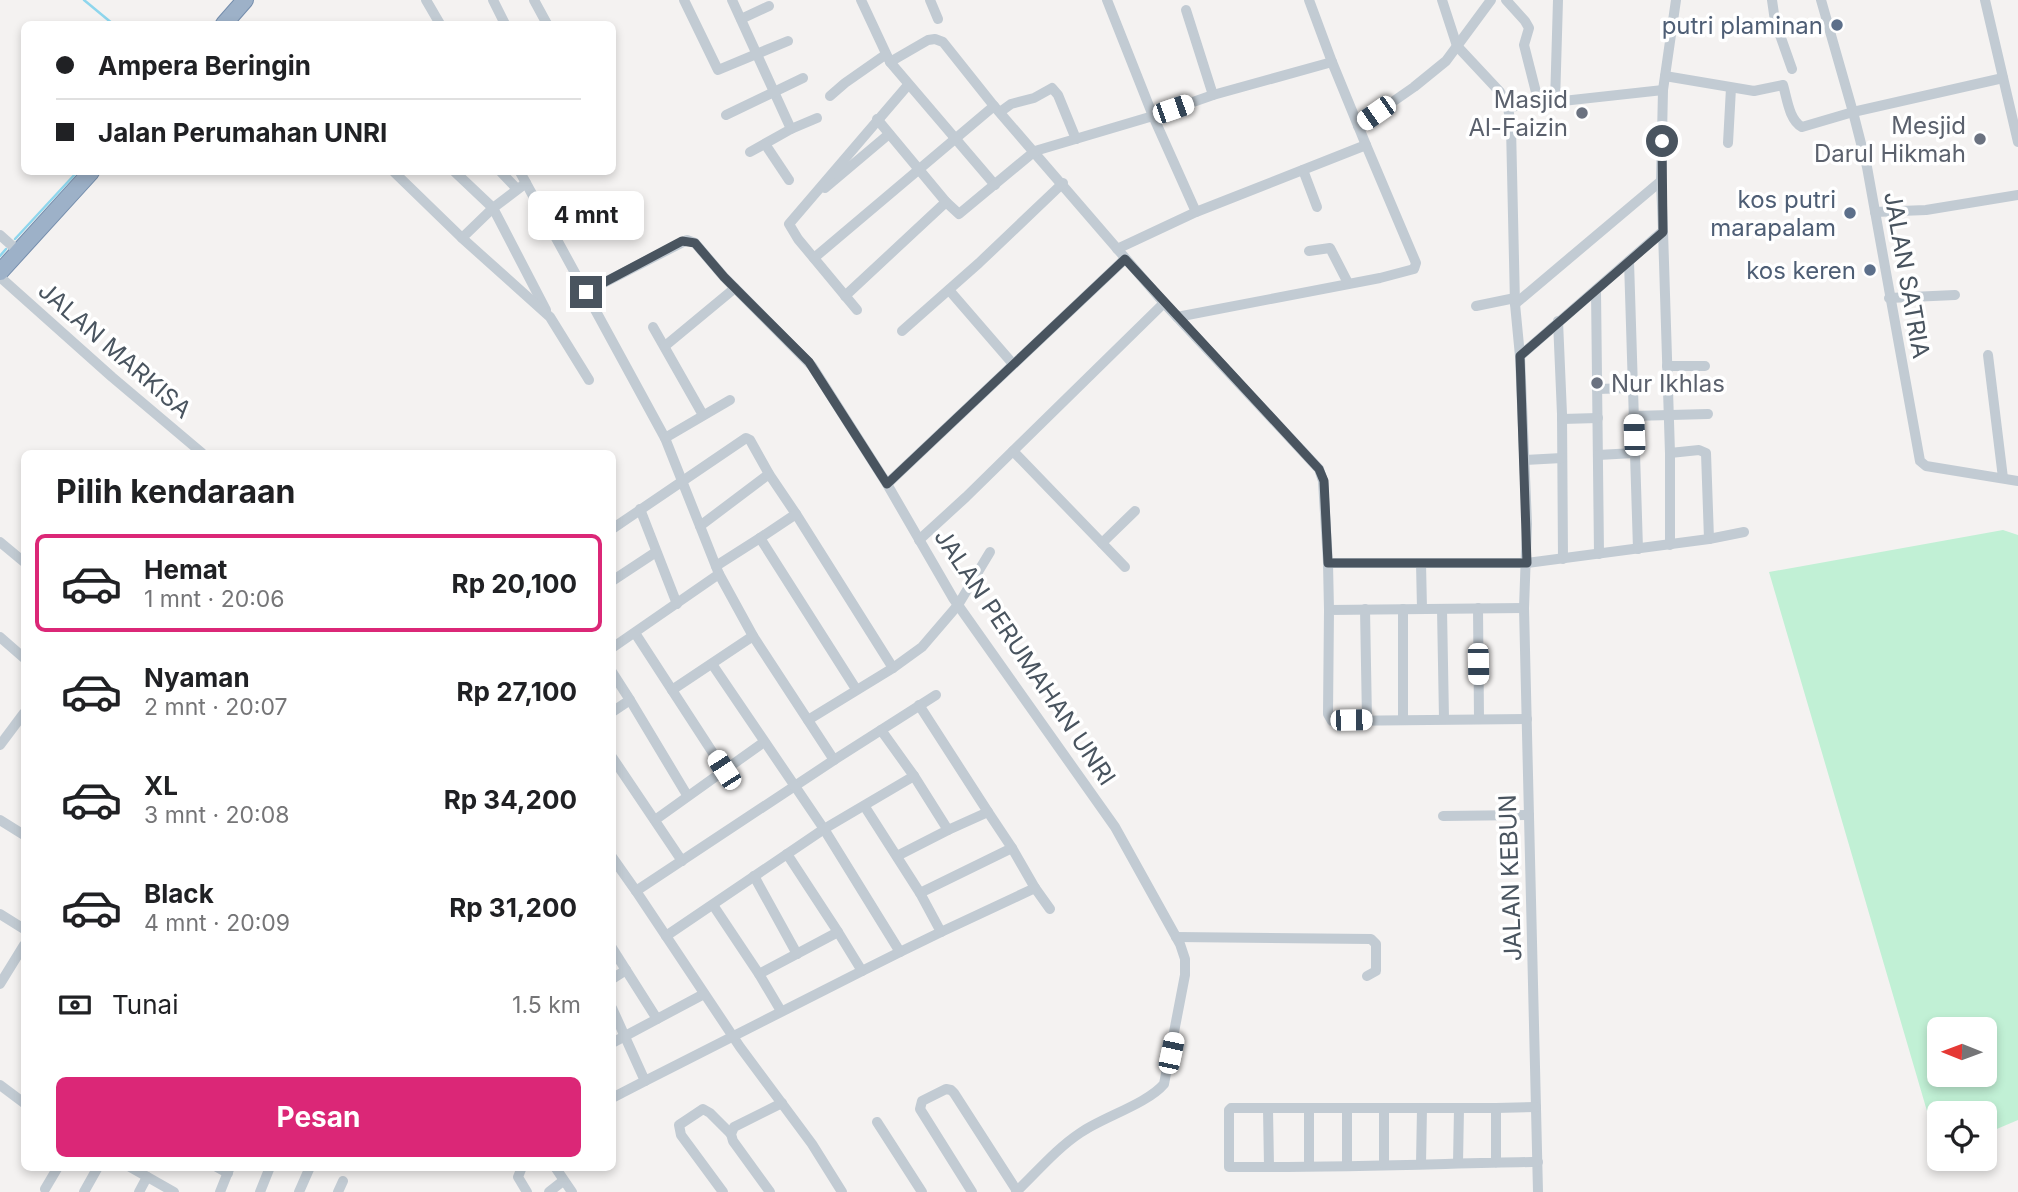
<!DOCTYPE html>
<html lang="id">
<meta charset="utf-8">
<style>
:root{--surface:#fff;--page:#f6f6f6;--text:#202124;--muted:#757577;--line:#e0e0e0;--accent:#db2777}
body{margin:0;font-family:Inter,sans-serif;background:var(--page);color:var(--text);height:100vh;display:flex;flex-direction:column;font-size:26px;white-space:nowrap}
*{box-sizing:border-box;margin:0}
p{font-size:23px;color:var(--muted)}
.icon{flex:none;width:38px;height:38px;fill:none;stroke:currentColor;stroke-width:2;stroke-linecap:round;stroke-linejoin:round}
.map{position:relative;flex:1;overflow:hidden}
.panel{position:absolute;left:21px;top:450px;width:595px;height:721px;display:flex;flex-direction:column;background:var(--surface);border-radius:10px;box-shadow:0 4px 10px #0003}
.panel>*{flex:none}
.guide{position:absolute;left:21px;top:21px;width:595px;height:154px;border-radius:10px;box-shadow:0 4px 10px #0003;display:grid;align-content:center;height:154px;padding:0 35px;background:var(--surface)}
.needle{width:46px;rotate:271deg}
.fabs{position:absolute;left:1927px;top:1017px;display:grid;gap:14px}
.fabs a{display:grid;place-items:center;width:70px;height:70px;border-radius:10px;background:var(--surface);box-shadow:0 4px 10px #0003;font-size:35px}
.end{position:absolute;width:32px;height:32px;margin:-16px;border:9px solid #49545f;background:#fff;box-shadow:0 0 0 4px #fff}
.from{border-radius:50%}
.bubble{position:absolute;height:49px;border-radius:10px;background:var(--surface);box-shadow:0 4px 10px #0003;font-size:23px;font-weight:700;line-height:49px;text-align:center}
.car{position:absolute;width:21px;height:42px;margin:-21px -10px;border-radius:9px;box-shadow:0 0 5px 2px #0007;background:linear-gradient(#fff 24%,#345 0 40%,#fff 0 76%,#345 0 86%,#fff 0)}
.guide b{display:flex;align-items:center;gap:24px;height:66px;font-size:26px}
.guide b+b{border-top:2px solid var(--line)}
.guide i{width:18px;height:18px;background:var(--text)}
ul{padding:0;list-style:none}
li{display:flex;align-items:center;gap:21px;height:98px;margin:0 14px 10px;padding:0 21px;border:4px solid transparent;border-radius:10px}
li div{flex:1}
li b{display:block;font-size:26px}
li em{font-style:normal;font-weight:700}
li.active{border-color:var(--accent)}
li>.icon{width:63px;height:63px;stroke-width:1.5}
h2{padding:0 35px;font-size:32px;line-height:84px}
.pay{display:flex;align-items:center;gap:18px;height:77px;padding:0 35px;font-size:26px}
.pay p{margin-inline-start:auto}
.button{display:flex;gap:14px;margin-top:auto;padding:14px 35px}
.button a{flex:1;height:80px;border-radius:10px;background:var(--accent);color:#fff;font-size:28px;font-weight:700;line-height:80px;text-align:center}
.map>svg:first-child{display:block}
</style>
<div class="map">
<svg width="2018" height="1192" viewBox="0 0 2018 1192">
<rect width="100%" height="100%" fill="#f4f2f1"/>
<path fill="#c1f0d5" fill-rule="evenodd" d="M2003,530L2018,535V1120L1985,1134L1984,1113H1939V1152L1769,572ZM1939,1029H1984V1074H1939Z"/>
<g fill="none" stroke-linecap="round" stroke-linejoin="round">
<g stroke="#8ed6ed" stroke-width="2.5">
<path d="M84,0L113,24"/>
<path d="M15,239L77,172"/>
<path d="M0,256L6,249"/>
</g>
<g stroke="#748dac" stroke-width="18">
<g id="trunk">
<path d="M224,24L245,0"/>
<path d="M0,272L91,172"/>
</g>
</g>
<g stroke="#c2cbd3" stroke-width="10">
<path d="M426,0L440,24"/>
<path d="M493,0L505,24"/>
<path d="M534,0L547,24"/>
<path d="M684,0L718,70L788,41"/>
<path d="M732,0L791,129L750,152"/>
<path d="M861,0L890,62L995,185"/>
<path d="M930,0L938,19"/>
<path d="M1107,0L1153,116L1196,212"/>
<path d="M1309,0L1332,62"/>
<path d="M1442,0L1457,46L1500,92L1508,107L1511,127L1515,304L1520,356L1527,524L1524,608L1538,1192"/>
<path d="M1506,0L1525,21L1529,28L1524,45L1539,104"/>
<path d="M1772,0L1775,21L1792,69"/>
<path d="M1821,0L1853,112L1867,167L1920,461L1926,466L2018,481"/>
<path d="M1985,0L2018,142"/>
<path d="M1186,10L1213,95"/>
<path d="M741,19L769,6"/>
<path d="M890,62L928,40L935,39L943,42L994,106L1164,303L1319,469L1323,481L1328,563"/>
<path d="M1665,76L1754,91L1783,85C1787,98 1789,120 1802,127L1853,112L2003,78"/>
<path d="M830,96L845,83L885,55"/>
<path d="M1555,103L1558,0"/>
<path d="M1508,107L1663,90"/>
<path d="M1000,112L1011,104L1034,98L1052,88L1058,95L1076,139"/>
<path d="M726,115L803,78"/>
<path d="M877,119L946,202L959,214L1035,151L1153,116L1213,95L1332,62L1366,145"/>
<path d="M1358,126L1414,87L1446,61L1491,0"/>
<path d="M791,129L817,118"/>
<path d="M1728,143L1731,88"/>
<path d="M765,144L789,180"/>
<path d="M1303,170L1317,207"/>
<path d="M394,172L462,238"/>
<path d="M455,172L493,208L546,310"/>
<path d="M501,172L517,189"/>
<path d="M520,172L665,438L719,574L753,636L834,760L636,891L740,1047L812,1144L842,1192"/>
<path d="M526,183L493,208L462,238L550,317L589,380"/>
<path d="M825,188L889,134"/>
<path d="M1875,212L1926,210L2018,195"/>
<path d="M1663,231L1670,453V545"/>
<path d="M0,235L19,252"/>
<path d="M1117,249L1196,212L1366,145L1416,263L1414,269L1380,278L1177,317"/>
<path d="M1309,251L1330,248L1348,283"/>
<path d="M814,258L994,106"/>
<path d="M1629,261L1638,549"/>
<path d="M0,277L112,377L202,453"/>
<path d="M949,290L1013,364"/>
<path d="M1596,290L1599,554"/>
<path d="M586,292L687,240L695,243L724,277L812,366L887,484L953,598L1115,827L1180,944L1185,959V975L1164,1084C1147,1104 1103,1117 1080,1133C1056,1149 1037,1172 1016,1192"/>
<path d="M845,296L946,202"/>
<path d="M1889,298L1955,295"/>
<path d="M1515,304L1661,181"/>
<path d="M1476,306L1515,298"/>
<path d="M857,310L798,239L789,224L908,85"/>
<path d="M1558,321L1562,414L1563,559"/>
<path d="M653,327L703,415"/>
<path d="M902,331L979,263L1063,183"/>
<path d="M665,346L735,288"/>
<path d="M1988,355L2003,478"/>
<path d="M1520,356L1663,231L1661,181L1663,90L1676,0"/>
<path d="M1667,366H1705"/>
<path d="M1597,389L1632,388"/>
<path d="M1633,416L1708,414"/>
<path d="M1562,419L1598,418"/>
<path d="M665,438L730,400"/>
<path d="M1013,451L1125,567"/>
<path d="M1670,453L1699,450L1706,453L1709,539"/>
<path d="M1598,455L1634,453"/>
<path d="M1525,460L1562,458"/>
<path d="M887,484L1125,259"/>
<path d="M640,509L677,604"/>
<path d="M700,526L769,474"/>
<path d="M612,529L746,438L750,440L769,474L796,514"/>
<path d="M760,538L796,514L893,668"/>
<path d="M919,540L966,497L1164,303"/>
<path d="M0,542L24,562"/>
<path d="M1102,543L1135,511"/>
<path d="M1421,563L1422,609"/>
<path d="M716,566L760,538L856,689"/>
<path d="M612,581L656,552"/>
<path d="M1478,608L1479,719"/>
<path d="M1524,608L1329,610L1328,714L1332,721L1527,719"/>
<path d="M1365,609L1367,720"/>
<path d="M1403,609V720"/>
<path d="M1442,609L1444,719"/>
<path d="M1329,610L1328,563H1527L1709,539L1744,532"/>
<path d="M635,633L672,690"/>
<path d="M0,637L24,658"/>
<path d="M612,648L719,574"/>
<path d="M612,672L630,700L612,712"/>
<path d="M630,700L687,795"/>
<path d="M919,705L988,812"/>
<path d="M808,720L893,668L922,647L958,605L990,552"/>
<path d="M0,745L24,713"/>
<path d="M612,757L682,861"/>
<path d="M834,760L936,695"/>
<path d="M724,770L672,690L753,636"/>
<path d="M865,807L920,893L941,932L900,952"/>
<path d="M1443,816L1529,815"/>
<path d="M0,820L24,835"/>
<path d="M655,820L764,742"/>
<path d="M948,830L988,812L1012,848"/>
<path d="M787,854L838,932"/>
<path d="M897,856L948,830L914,776"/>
<path d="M612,857L636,891"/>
<path d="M754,876L797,954"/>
<path d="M920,893L1012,848L1035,888"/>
<path d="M713,905L759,974L781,1011"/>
<path d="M0,914L24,929"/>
<path d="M941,932L1035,888L1050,909"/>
<path d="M666,936L824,829L712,664"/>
<path d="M1176,937L1371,939L1376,944V971L1367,976"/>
<path d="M612,948L626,970"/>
<path d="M862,971L900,952L824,829L914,776L881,730"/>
<path d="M612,979L626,970L657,1019"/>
<path d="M0,984L24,945"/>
<path d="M612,1008L645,1081L862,971L838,932L759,974"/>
<path d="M612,1043L704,994"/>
<path d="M0,1085L24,1103"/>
<path d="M612,1098L645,1081"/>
<path d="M1496,1108L1536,1107"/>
<path d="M1268,1109L1269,1166"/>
<path d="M1309,1109V1166"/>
<path d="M1347,1109V1165"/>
<path d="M877,1122L922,1192"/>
<path d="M1458,1163L1459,1109"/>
<path d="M1496,1163V1108H1231L1229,1110V1167C1330,1168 1431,1164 1532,1162H1538"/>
<path d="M1384,1164V1108"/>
<path d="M1421,1164L1422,1108"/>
<path d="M130,1167L174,1192"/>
<path d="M217,1167L228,1173"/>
<path d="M522,1167L518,1177L527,1192"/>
<path d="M555,1167L572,1192"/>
<path d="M45,1189L58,1167"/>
<path d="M84,1192L98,1167"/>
<path d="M139,1192L147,1177"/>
<path d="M220,1192L230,1167"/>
<path d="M260,1192L270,1167"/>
<path d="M299,1192L310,1167"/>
<path d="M338,1192L343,1181"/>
<path d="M549,1192L563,1181"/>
<path d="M723,1192L681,1135L679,1125L703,1109L710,1113L731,1134"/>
<path d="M770,1192L733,1141L731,1134L734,1127L782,1103"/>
<path d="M972,1192L920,1109L922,1101L946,1089L951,1090L954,1093L1017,1191"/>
</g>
<use href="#trunk" stroke="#9db1c8" stroke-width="16"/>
</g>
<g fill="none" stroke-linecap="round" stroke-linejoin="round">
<path stroke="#49545f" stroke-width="9" d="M586,292L682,241L695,243L724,277L809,362L887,484L1125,259L1319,469L1324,481L1328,563H1527L1520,356L1663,232L1662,141"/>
</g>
<g fill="#5c6f8a" stroke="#fff" stroke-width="2.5">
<circle cx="1837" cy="25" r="7"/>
<circle cx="1850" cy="213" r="7"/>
<circle cx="1870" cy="270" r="7"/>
</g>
<g fill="#6b7280" stroke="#fff" stroke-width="2.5">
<circle cx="1582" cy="113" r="7"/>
<circle cx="1980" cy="139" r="7"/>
<circle cx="1597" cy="383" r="7"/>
</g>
<g text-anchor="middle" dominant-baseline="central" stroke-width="7" stroke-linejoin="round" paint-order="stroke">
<g font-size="24" fill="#4e5e75" stroke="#fff" text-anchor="end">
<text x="1823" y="25">putri plaminan</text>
<text x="1836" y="199">kos putri<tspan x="1836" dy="28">marapalam</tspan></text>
<text x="1856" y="270">kos keren</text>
</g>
<g font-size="24" fill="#5b616d" stroke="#fff" text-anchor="end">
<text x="1568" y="99">Masjid<tspan x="1568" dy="28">Al-Faizin</tspan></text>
<text x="1966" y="125">Mesjid<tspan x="1966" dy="28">Darul Hikmah</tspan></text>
<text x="1611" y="383" text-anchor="start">Nur Ikhlas</text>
</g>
<g font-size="24" fill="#49545f" stroke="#fff">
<text transform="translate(1907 275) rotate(80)">JALAN SATRIA</text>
<text transform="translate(115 350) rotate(41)">JALAN MARKISA</text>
<text transform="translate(1025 657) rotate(56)">JALAN PERUMAHAN UNRI</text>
<text transform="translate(1510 878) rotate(-92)">JALAN KEBUN</text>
</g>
</g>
</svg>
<div class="fabs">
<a><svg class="needle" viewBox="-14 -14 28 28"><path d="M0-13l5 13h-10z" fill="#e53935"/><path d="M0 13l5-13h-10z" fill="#757577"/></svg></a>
<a><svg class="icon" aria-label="locate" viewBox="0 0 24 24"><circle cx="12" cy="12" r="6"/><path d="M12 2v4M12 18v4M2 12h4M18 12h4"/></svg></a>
</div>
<i class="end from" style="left:1662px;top:141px"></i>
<i class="end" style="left:586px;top:292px"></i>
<div class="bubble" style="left:528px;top:191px;width:116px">4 mnt</div>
<i class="car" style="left:1173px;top:109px;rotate:71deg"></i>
<i class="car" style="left:1376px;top:113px;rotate:235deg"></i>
<i class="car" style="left:1634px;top:435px;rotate:358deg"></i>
<i class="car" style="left:1478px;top:664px;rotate:179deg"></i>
<i class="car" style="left:1351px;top:720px;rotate:89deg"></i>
<i class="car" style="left:724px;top:770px;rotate:327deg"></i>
<i class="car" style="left:1171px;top:1053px;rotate:12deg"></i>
<div class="guide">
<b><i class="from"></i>Ampera Beringin</b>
<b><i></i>Jalan Perumahan UNRI</b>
</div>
<section class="panel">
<h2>Pilih kendaraan</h2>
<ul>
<li class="active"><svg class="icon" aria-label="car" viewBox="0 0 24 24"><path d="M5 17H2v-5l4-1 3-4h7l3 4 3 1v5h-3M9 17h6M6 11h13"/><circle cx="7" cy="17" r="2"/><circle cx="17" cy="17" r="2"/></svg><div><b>Hemat</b><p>1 mnt · 20:06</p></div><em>Rp 20,100</em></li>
<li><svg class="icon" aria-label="car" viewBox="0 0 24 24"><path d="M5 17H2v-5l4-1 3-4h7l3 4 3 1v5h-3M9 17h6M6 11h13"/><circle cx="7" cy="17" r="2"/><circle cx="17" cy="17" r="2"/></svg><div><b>Nyaman</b><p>2 mnt · 20:07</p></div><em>Rp 27,100</em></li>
<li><svg class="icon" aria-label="car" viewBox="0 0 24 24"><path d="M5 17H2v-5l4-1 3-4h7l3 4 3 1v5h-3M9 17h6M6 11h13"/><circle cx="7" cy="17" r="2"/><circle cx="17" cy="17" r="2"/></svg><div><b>XL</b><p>3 mnt · 20:08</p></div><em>Rp 34,200</em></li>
<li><svg class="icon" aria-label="car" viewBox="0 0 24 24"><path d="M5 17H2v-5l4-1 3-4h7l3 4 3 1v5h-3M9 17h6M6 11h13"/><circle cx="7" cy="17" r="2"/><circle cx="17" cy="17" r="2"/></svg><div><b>Black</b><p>4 mnt · 20:09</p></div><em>Rp 31,200</em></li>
</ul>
<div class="pay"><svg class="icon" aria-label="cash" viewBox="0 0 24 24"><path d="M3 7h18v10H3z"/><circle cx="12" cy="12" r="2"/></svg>Tunai<p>1.5 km</p></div>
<div class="button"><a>Pesan</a></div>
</section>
</div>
